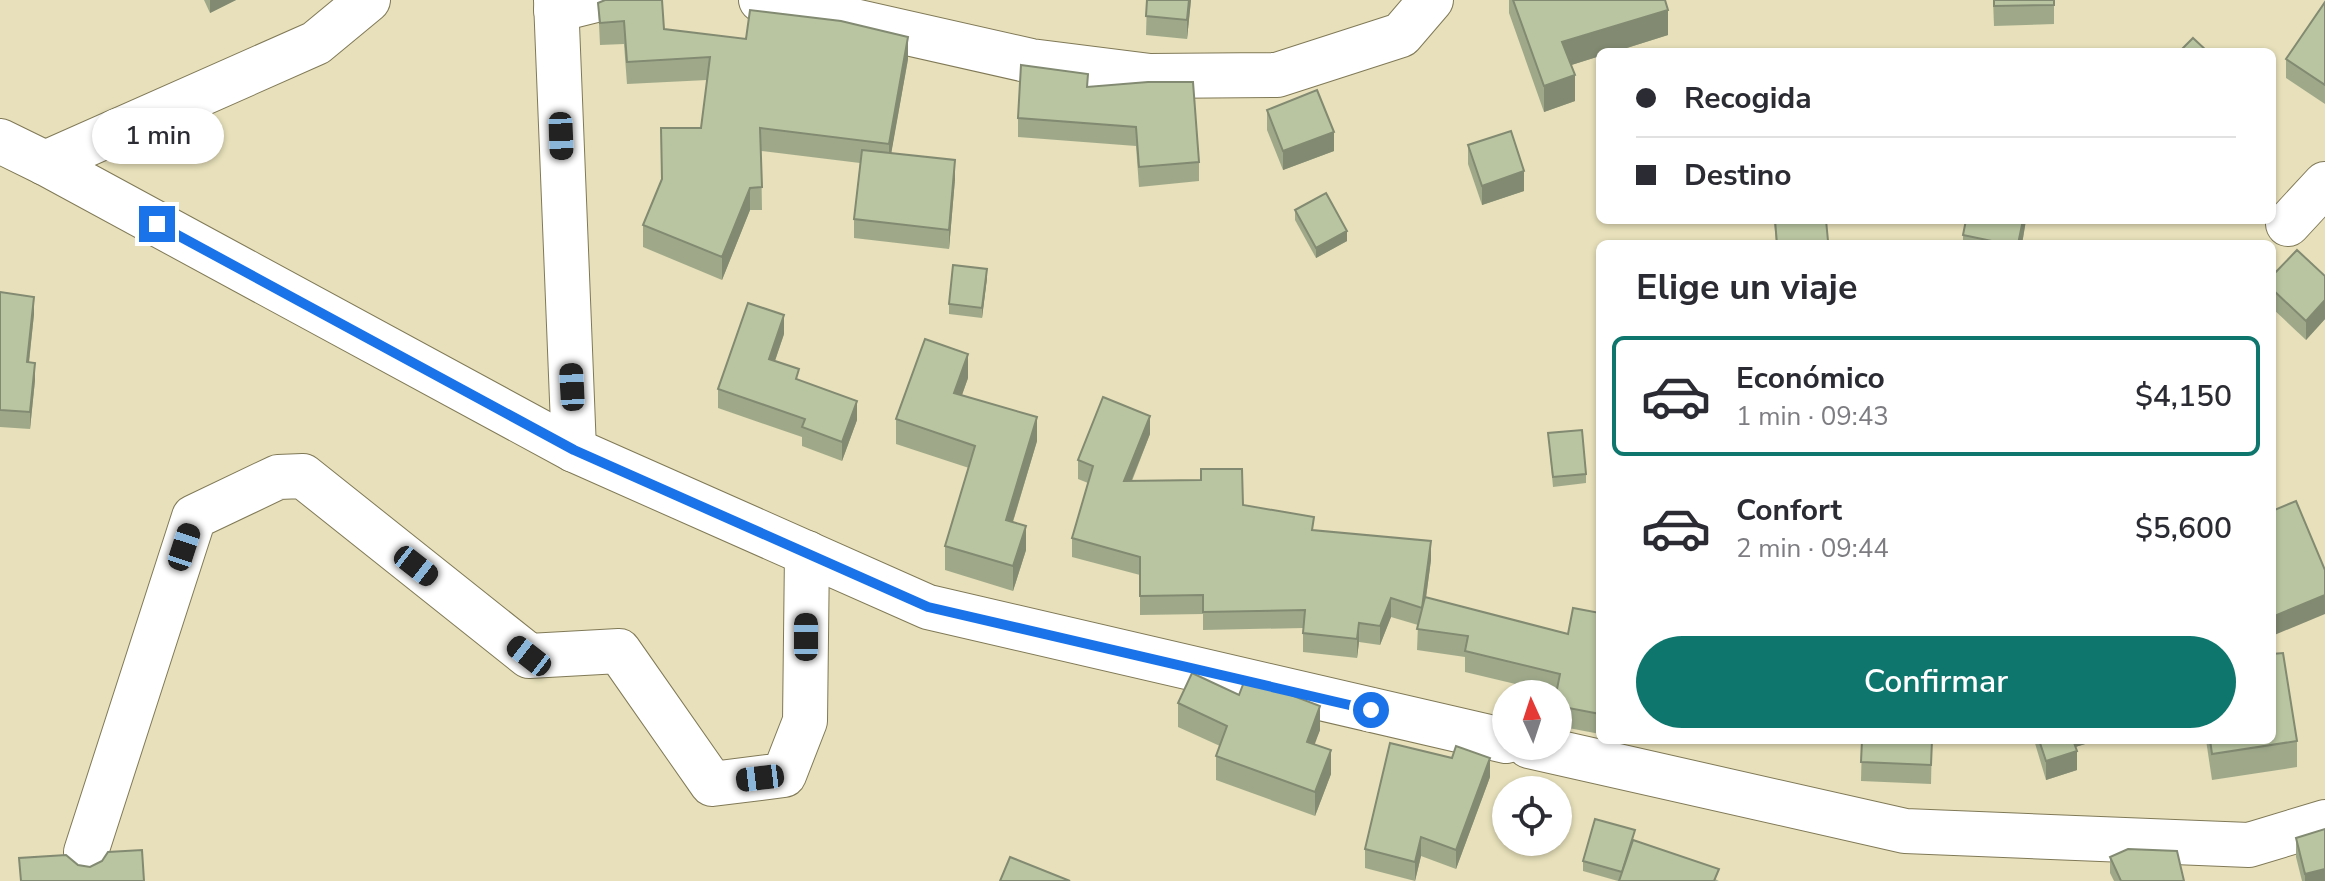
<!DOCTYPE html>
<html lang="es">
<meta charset="utf-8">
<style>
:root{--surface:#fff;--page:#f2f2f3;--text:#2b2b33;--muted:#7c7c81;--line:#e1e1e2;--accent:#0f766e}
body{margin:0;font-family:"Nunito Sans",sans-serif;background:var(--page);color:var(--text);height:100vh;display:flex;flex-direction:column;font-size:30px;white-space:nowrap}
*{box-sizing:border-box;margin:0}
p{font-size:26px;color:var(--muted)}
.icon{flex:none;width:44px;height:44px;fill:none;stroke:currentColor;stroke-width:2;stroke-linecap:round;stroke-linejoin:round}
.map{position:relative;flex:1;overflow:hidden}
.sheet{position:absolute;left:1596px;top:240px;width:680px;height:504px;display:flex;flex-direction:column;background:var(--surface);border-radius:12px;box-shadow:0 2px 6px #0004}
.sheet>*{flex:none}
.top-card{position:absolute;left:1596px;top:48px;width:680px;height:176px;border-radius:12px;box-shadow:0 2px 6px #0004;display:grid;align-content:center;height:176px;padding:0 40px;background:var(--surface)}
.needle{width:52px;rotate:357deg}
.tools{position:absolute;left:1492px;top:680px;display:grid;gap:16px}
.tools a{display:grid;place-items:center;width:80px;height:80px;border-radius:50%;background:var(--surface);box-shadow:0 2px 6px #0004;font-size:40px}
.end{position:absolute;width:36px;height:36px;margin:-18px;border:10px solid #1a73e8;background:#fff;box-shadow:0 0 0 4px #fff}
.from{border-radius:50%}
.bubble{position:absolute;height:56px;border-radius:28px;background:var(--surface);box-shadow:0 2px 6px #0004;font-size:26px;font-weight:600;line-height:56px;text-align:center}
.car{position:absolute;width:24px;height:48px;margin:-24px -12px;border-radius:10px;box-shadow:0 0 6px 2px #0007;background:linear-gradient(#222 24%,#8ab4d8 0 40%,#222 0 76%,#8ab4d8 0 86%,#222 0)}
.top-card b{display:flex;align-items:center;gap:28px;height:76px;font-size:30px}
.top-card b+b{border-top:2px solid var(--line)}
.top-card i{width:20px;height:20px;background:var(--text)}
ul{padding:0;list-style:none}
li{display:flex;align-items:center;gap:24px;height:120px;margin:0 16px 12px;padding:0 24px;border:4px solid transparent;border-radius:12px}
li div{flex:1}
li b{display:block;font-size:30px}
li em{font-style:normal;font-weight:600}
li.selected{border-color:var(--accent)}
li>.icon{width:72px;height:72px;stroke-width:1.5}
h2{padding:0 40px;font-size:36px;line-height:96px}
.primary-button{display:flex;gap:16px;margin-top:auto;padding:16px 40px}
.primary-button a{flex:1;height:92px;border-radius:48px;background:var(--accent);color:#fff;font-size:32px;font-weight:600;line-height:92px;text-align:center}
.map>svg:first-child{display:block}
</style>
<div class="map">
<svg width="2325" height="881" viewBox="0 0 2325 881">
<rect width="100%" height="100%" fill="#e7e0ba"/>
<g fill="none" stroke-linecap="round" stroke-linejoin="round">
<g stroke="#807957" stroke-width="46">
<g id="minor">
<path d="M556,0L574,450"/>
<path d="M761,0L1031,61L1150,76L1277,75L1401,35L1431,0"/>
<path d="M556,10L596,0"/>
<path d="M0,141L45,163L574,450L928,607L1506,741"/>
<path d="M45,163L316,43L368,0"/>
<path d="M2288,224L2325,184"/>
<path d="M1529,746L1905,831L2249,845L2325,822"/>
<path d="M86,852L194,517L278,477L303,476L529,656L619,651L712,784L784,775L805,721L807,553"/>
</g>
</g>
<use href="#minor" stroke="#fff" stroke-width="44"/>
</g>
<g fill="#9fa98a">
<path d="M204,0H236L210,13Z"/>
<path d="M1147,0H1191L1187,39L1146,35Z"/>
<path d="M1509,0H1665L1668,35L1614,52H1600V56L1571,65L1575,101L1544,112L1509,13Z"/>
<path d="M1993,0H2054V24L1994,26Z"/>
<path d="M2325,2V104L2286,78V59Z"/>
<path d="M598,3L664,29L908,59L891,153L955,179L949,249L854,238V219L860,163L761,151L762,210H750L722,280L643,247V225L701,128L707,80L627,84L624,44L600,45Z"/>
<path d="M1088,87L1199,162V181L1139,187L1136,146L1018,137V118Z"/>
<path d="M1267,110L1334,151L1283,170L1267,130Z"/>
<path d="M1468,145L1524,191L1482,205L1468,164Z"/>
<path d="M1295,210L1347,241L1316,258L1295,220Z"/>
<path d="M1774,220H1826L1828,244H1776Z"/>
<path d="M2026,220L2022,244H1963V235Z"/>
<path d="M2272,276H2325V319L2306,340L2272,308Z"/>
<path d="M987,278L982,318L949,314V304Z"/>
<path d="M0,292L34,314L29,363L35,380L30,429L0,427Z"/>
<path d="M784,334L775,361L799,380L857,420L842,461L802,446V437L718,408V389Z"/>
<path d="M968,378L962,395L1037,441L1013,522L1026,550L1013,591L945,570V546L969,468L896,444V419Z"/>
<path d="M1548,433L1586,474V483L1553,487Z"/>
<path d="M1150,434L1132,481L1243,505L1314,530L1431,560L1426,597L1568,634L1600,613V734L1558,726V694L1465,672V657L1417,650L1418,625L1391,617L1380,645L1359,642L1357,658L1303,652V628L1203,630V614L1140,615V575L1072,557V538L1088,483L1078,479V460Z"/>
<path d="M1239,695L1320,730L1314,744L1331,774L1315,816L1216,780V756L1220,746L1178,727V703Z"/>
<path d="M1862,740H1932L1931,784L1861,781Z"/>
<path d="M2034,740H2095V741L2075,747L2077,770L2046,780Z"/>
<path d="M2206,740L2297,741V767L2212,780Z"/>
<path d="M1490,777L1456,869L1421,856L1415,881L1365,868V849Z"/>
<path d="M2296,838L2325,881H2302L2296,857Z"/>
<path d="M1635,840L1719,881H1618L1583,871V861Z"/>
<path d="M2110,857L2184,881H2114L2110,873Z"/>
</g>
<g fill="#828a71">
<path d="M210,0H236L210,13Z"/>
<path d="M1189,0H1191L1187,39V20Z"/>
<path d="M1668,10V35L1614,52H1600V56L1562,68V42Z"/>
<path d="M908,37V59L889,166V144Z"/>
<path d="M1575,75V101L1544,112V86Z"/>
<path d="M1334,132V151L1283,170V151Z"/>
<path d="M955,160V179L949,249V230Z"/>
<path d="M1524,171V191L1482,205V186Z"/>
<path d="M750,188V210L722,280V257Z"/>
<path d="M2023,220H2026L2022,244H2018Z"/>
<path d="M1347,231V241L1316,258V248Z"/>
<path d="M987,269V278L982,318V308Z"/>
<path d="M34,297V314L27,379V362Z"/>
<path d="M2325,300V319L2306,340V321Z"/>
<path d="M784,315V334L769,378V359Z"/>
<path d="M968,354V378L954,417V393Z"/>
<path d="M35,363V380L30,429V412Z"/>
<path d="M857,401V420L842,461V442Z"/>
<path d="M1150,416V434L1124,499V481Z"/>
<path d="M1037,417V441L1006,544V520Z"/>
<path d="M1026,526V550L1013,591V566Z"/>
<path d="M1431,541V560L1422,627V608Z"/>
<path d="M2325,595V614L2272,636V617Z"/>
<path d="M1391,598V617L1380,645V626Z"/>
<path d="M1359,623V642L1357,658V639Z"/>
<path d="M1320,706V730L1307,765V742Z"/>
<path d="M2069,740H2095V741L2069,749Z"/>
<path d="M1331,750V774L1315,816V792Z"/>
<path d="M2077,751V770L2046,780V761Z"/>
<path d="M1490,758V777L1456,869V850Z"/>
<path d="M1421,837V856L1415,881V862Z"/>
<path d="M2325,869V881H2305V874Z"/>
</g>
<g fill="#b9c5a1" stroke="#828a71" stroke-width="2">
<path d="M605,0H662L664,29L746,39L750,10L841,21L908,37L889,144L760,128L762,187L750,188L722,257L643,225L662,179L661,128H701L710,57L627,62L624,21L600,23L598,3Z"/>
<path d="M1147,0H1189L1187,20L1146,16Z"/>
<path d="M1513,0H1665L1668,10L1562,42L1575,75L1544,86Z"/>
<path d="M1994,0H2054V5L1994,6Z"/>
<path d="M2325,2V85L2286,59Z"/>
<path d="M2193,38L2208,52H2179Z"/>
<path d="M1850,49L1946,50V52H1850Z"/>
<path d="M1021,65L1088,74L1087,87L1148,82H1193L1199,162L1139,167L1136,127L1018,118Z"/>
<path d="M1317,90L1334,132L1283,151L1267,110Z"/>
<path d="M1511,131L1524,171L1482,186L1468,145Z"/>
<path d="M862,150L955,160L949,230L854,219Z"/>
<path d="M1326,193L1347,231L1316,248L1295,210Z"/>
<path d="M1775,220H1826L1828,241L1777,244Z"/>
<path d="M1966,220H2023L2018,244H2006L1963,235Z"/>
<path d="M2297,250L2325,276V300L2306,321L2272,289V276Z"/>
<path d="M953,265L987,269L982,308L949,304Z"/>
<path d="M0,292L34,297L27,362L35,363L30,412L0,410Z"/>
<path d="M748,303L784,315L769,359L799,369L796,379L857,401L842,442L802,427L805,419L718,389Z"/>
<path d="M925,339L968,354L954,393L1037,417L1006,520L1026,526L1013,566L945,546L975,446L896,419Z"/>
<path d="M1103,397L1150,416L1124,481L1201,480V469H1242L1243,505L1314,517L1312,530L1431,541L1422,608L1391,598L1380,626L1359,623L1357,639L1303,633L1305,610L1203,612V595L1140,596V557L1072,538L1093,466L1078,460Z"/>
<path d="M1582,430L1586,474L1553,477L1548,433Z"/>
<path d="M2296,501L2325,570V595L2272,617V511Z"/>
<path d="M1425,597L1568,634L1573,608L1600,613V714L1558,706V694H1556L1560,674L1465,651L1468,636L1417,629Z"/>
<path d="M2283,653L2297,741L2212,754L2210,740H2272V654Z"/>
<path d="M1192,673L1239,695L1244,682L1275,689L1320,706L1307,742L1331,750L1315,792L1216,756L1227,726L1178,703Z"/>
<path d="M1862,740H1932L1931,765L1861,762Z"/>
<path d="M2039,740H2073L2077,751L2046,761Z"/>
<path d="M1390,743L1452,758L1456,746L1490,758L1456,850L1421,837L1415,862L1365,849Z"/>
<path d="M1595,819L1635,830L1622,872L1583,861Z"/>
<path d="M2325,829V869L2305,874L2296,838Z"/>
<path d="M1633,840L1719,869L1714,881H1619Z"/>
<path d="M2128,849L2177,851L2184,881H2121L2110,857Z"/>
<path d="M142,850L144,881H21L19,858L66,855L78,865L90,867L102,861L108,852Z"/>
<path d="M1010,857L1070,881H1000Z"/>
</g>
<g fill="none" stroke-linecap="round" stroke-linejoin="round">
<path stroke="#1a73e8" stroke-width="10" d="M157,224L574,450L928,607L1371,710"/>
</g>
</svg>
<div class="tools">
<a><svg class="needle" viewBox="-14 -14 28 28"><path d="M0-13l5 13h-10z" fill="#e53935"/><path d="M0 13l5-13h-10z" fill="#7c7c81"/></svg></a>
<a><svg class="icon" aria-label="locate" viewBox="0 0 24 24"><circle cx="12" cy="12" r="6"/><path d="M12 2v4M12 18v4M2 12h4M18 12h4"/></svg></a>
</div>
<i class="end from" style="left:1371px;top:710px"></i>
<i class="end" style="left:157px;top:224px"></i>
<div class="bubble" style="left:92px;top:108px;width:132px">1 min</div>
<i class="car" style="left:561px;top:136px;rotate:178deg"></i>
<i class="car" style="left:572px;top:387px;rotate:357deg"></i>
<i class="car" style="left:184px;top:547px;rotate:18deg"></i>
<i class="car" style="left:416px;top:566px;rotate:128deg"></i>
<i class="car" style="left:806px;top:637px;rotate:0deg"></i>
<i class="car" style="left:529px;top:656px;rotate:308deg"></i>
<i class="car" style="left:760px;top:778px;rotate:263deg"></i>
<div class="top-card">
<b><i class="from"></i>Recogida</b>
<b><i></i>Destino</b>
</div>
<section class="sheet">
<h2>Elige un viaje</h2>
<ul>
<li class="selected"><svg class="icon" aria-label="car" viewBox="0 0 24 24"><path d="M5 17H2v-5l4-1 3-4h7l3 4 3 1v5h-3M9 17h6M6 11h13"/><circle cx="7" cy="17" r="2"/><circle cx="17" cy="17" r="2"/></svg><div><b>Económico</b><p>1 min · 09:43</p></div><em>$4,150</em></li>
<li><svg class="icon" aria-label="car" viewBox="0 0 24 24"><path d="M5 17H2v-5l4-1 3-4h7l3 4 3 1v5h-3M9 17h6M6 11h13"/><circle cx="7" cy="17" r="2"/><circle cx="17" cy="17" r="2"/></svg><div><b>Confort</b><p>2 min · 09:44</p></div><em>$5,600</em></li>
</ul>
<div class="primary-button"><a>Confirmar</a></div>
</section>
</div>
